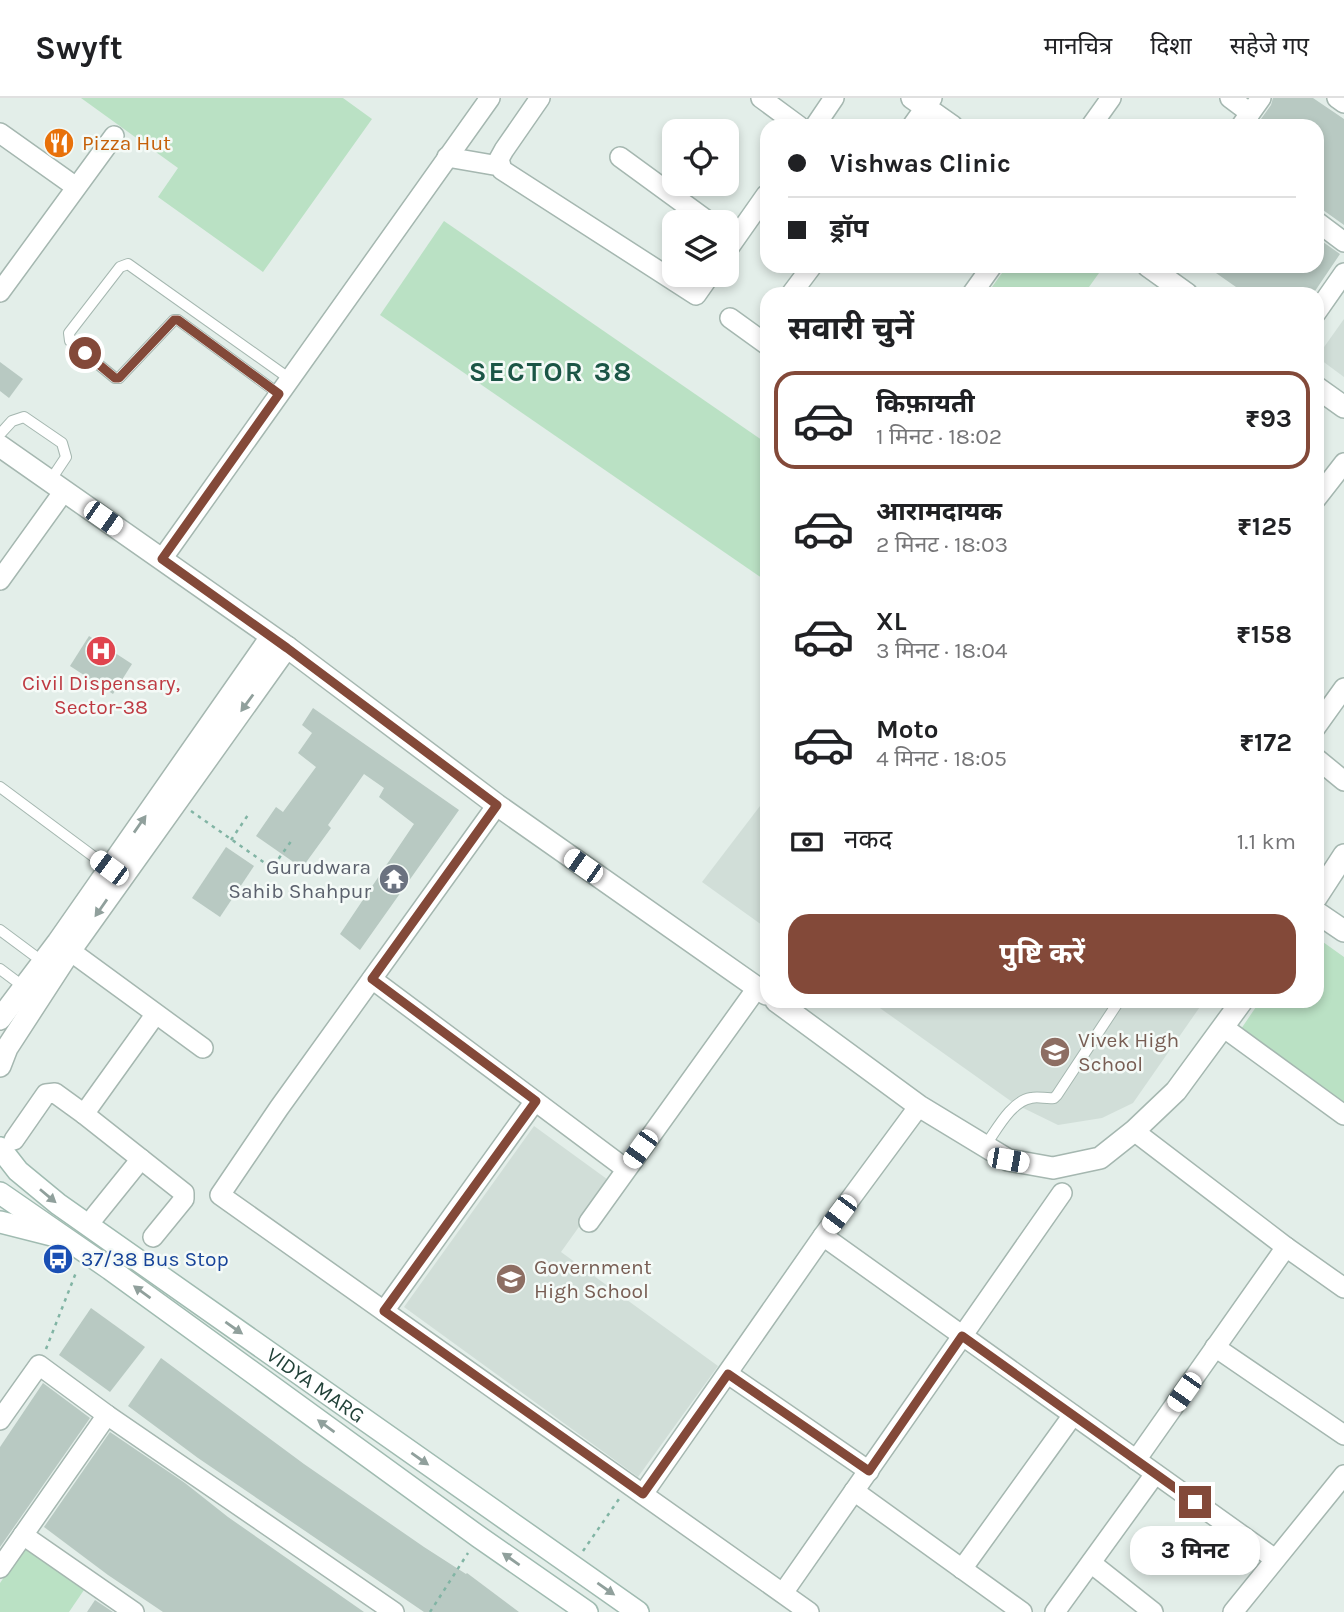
<!DOCTYPE html>
<html lang="hi">
<meta charset="utf-8">
<style>
:root{--surface:#fff;--page:#f6f6f6;--text:#202124;--muted:#757577;--line:#e0e0e0;--accent:#834939}
body{margin:0;font-family:Karla,"Noto Sans Devanagari",sans-serif;background:var(--page);color:var(--text);height:100vh;display:flex;flex-direction:column;font-size:26px;white-space:nowrap}
*{box-sizing:border-box;margin:0}
p{font-size:23px;color:var(--muted)}
.icon{flex:none;width:38px;height:38px;fill:none;stroke:currentColor;stroke-width:2;stroke-linecap:round;stroke-linejoin:round}
.map{position:relative;flex:1;overflow:hidden}
.sheet{position:absolute;left:760px;top:189px;width:564px;height:721px;display:flex;flex-direction:column;background:var(--surface);border-radius:21px;box-shadow:0 4px 10px #0003}
.sheet>*{flex:none}
.hud{position:absolute;left:760px;top:21px;width:564px;height:154px;border-radius:21px;box-shadow:0 4px 10px #0003;display:grid;align-content:center;height:154px;padding:0 28px;background:var(--surface)}
.fabs{position:absolute;left:662px;top:21px;display:grid;gap:14px}
.fabs a{display:grid;place-items:center;width:77px;height:77px;border-radius:14px;background:var(--surface);box-shadow:0 4px 10px #0003;font-size:35px}
.end{position:absolute;width:32px;height:32px;margin:-16px;border:9px solid #834939;background:#fff;box-shadow:0 0 0 4px #fff}
.from{border-radius:50%}
.bubble{position:absolute;height:49px;border-radius:21px;background:var(--surface);box-shadow:0 4px 10px #0003;font-size:23px;font-weight:700;line-height:49px;text-align:center}
.car{position:absolute;width:21px;height:42px;margin:-21px -10px;border-radius:9px;box-shadow:0 0 5px 2px #0007;background:linear-gradient(#fff 24%,#345 0 40%,#fff 0 76%,#345 0 86%,#fff 0)}
.hud b{display:flex;align-items:center;gap:24px;height:66px;font-size:26px}
.hud b+b{border-top:2px solid var(--line)}
.hud i{width:18px;height:18px;background:var(--text)}
ul{padding:0;list-style:none}
li{display:flex;align-items:center;gap:21px;height:98px;margin:0 14px 10px;padding:0 14px;border:4px solid transparent;border-radius:21px}
li div{flex:1}
li b{display:block;font-size:26px}
li em{font-style:normal;font-weight:700}
li.current{border-color:var(--accent)}
li>.icon{width:63px;height:63px;stroke-width:1.5}
h2{padding:0 28px;font-size:32px;line-height:84px}
.pay{display:flex;align-items:center;gap:18px;height:77px;padding:0 28px;font-size:26px}
.pay p{margin-inline-start:auto}
.action{display:flex;gap:14px;margin-top:auto;padding:14px 28px}
.action a{flex:1;height:80px;border-radius:21px;background:var(--accent);color:#fff;font-size:28px;font-weight:700;line-height:80px;text-align:center}
header{display:flex;align-items:center;gap:42px;box-sizing:border-box;height:98px;padding:0 35px;background:var(--surface);border-bottom:2px solid var(--line)}
header strong{font-size:33px}
nav{display:flex;gap:38px;margin-inline-start:auto;font-size:24px}
.map>svg:first-child{display:block}
</style>
<header>
<strong>Swyft</strong>
<nav><a>मानचित्र</a><a>दिशा</a><a>सहेजे गए</a></nav>
</header>
<div class="map">
<svg width="1344" height="1514" viewBox="0 0 1344 1514">
<rect width="100%" height="100%" fill="#e3eee9"/>
<g fill="#d1ded8">
<path d="M1344,221V279L1317,259Z"/>
<path d="M766,700V830L702,784Z"/>
<path d="M870,903H1204L1133,1005L1102,1020L1058,1027L1015,1006Z"/>
<path d="M534,1028L611,1084L561,1154L718,1268L638,1379L404,1209Z"/>
</g>
<g fill="#bae1c4">
<path d="M81,0H343L372,21L263,174L158,99L178,70Z"/>
<path d="M444,123L766,345V483L380,217Z"/>
<path d="M1007,168H1104L1084,196H987Z"/>
<path d="M1316,839L1344,859V1005L1241,931L1260,903H1316Z"/>
<path d="M24,1450L84,1492L69,1514H0V1485Z"/>
</g>
<g fill="#b8c9c2">
<path d="M1273,0H1313L1344,21V127L1316,107V28H1256L1271,7Z"/>
<path d="M1316,139L1340,156L1313,196H1246L1206,168H1316Z"/>
<path d="M0,264L23,281L9,300L0,293Z"/>
<path d="M89,538L132,566L113,596L70,568Z"/>
<path d="M313,610L459,712L360,852L340,836L414,726L379,699L384,690L364,676L328,727L331,730L302,770L256,738L276,709L283,714L316,669L298,655L312,635L302,627Z"/>
<path d="M226,749L254,768L220,819L192,800Z"/>
<path d="M91,1210L145,1249L110,1294L59,1257Z"/>
<path d="M161,1260L304,1366L424,1449L466,1476L467,1475L519,1514H424L198,1360L128,1308Z"/>
<path d="M43,1285L90,1320L0,1449V1349Z"/>
<path d="M110,1334L185,1385L228,1419L364,1514H163L108,1477L44,1429Z"/>
<path d="M95,1502L113,1514H87Z"/>
</g>
<g fill="none" stroke-linecap="round" stroke-linejoin="round">
<g stroke="#a5b7b0" stroke-width="12">
<g id="service">
<path d="M279,296L178,222H174L119,280H115L70,243L69,235L120,169L128,166L290,281"/>
<path d="M0,336L12,323L24,319L62,345L66,359L50,383"/>
<path d="M0,689L109,770"/>
<path d="M0,832L43,864"/>
<path d="M0,871L24,889"/>
<path d="M985,1048C996,1033 1011,1003 1031,1000C1038,998 1046,1001 1054,1000L1057,997L1119,903"/>
</g>
</g>
<g stroke="#a5b7b0" stroke-width="22">
<g id="minor">
<path d="M540,0L504,52L499,61L502,72L696,197L710,177"/>
<path d="M761,0L799,28"/>
<path d="M1230,0L1250,15"/>
<path d="M1337,0L1344,5"/>
<path d="M815,28L834,0"/>
<path d="M912,28L932,0"/>
<path d="M1091,28L1111,0"/>
<path d="M1241,28L1261,0"/>
<path d="M0,35L76,89"/>
<path d="M447,59L499,68"/>
<path d="M620,59L709,124"/>
<path d="M1316,123L1344,144"/>
<path d="M726,154L766,97"/>
<path d="M0,194L114,38"/>
<path d="M791,196L812,168"/>
<path d="M972,196L992,168"/>
<path d="M1316,215L1344,175"/>
<path d="M730,220L766,246"/>
<path d="M1316,401L1344,365"/>
<path d="M162,461L490,0"/>
<path d="M0,482L64,393"/>
<path d="M1316,629L1344,590"/>
<path d="M1316,660L1344,683"/>
<path d="M497,707L279,1010L220,1097L809,1514"/>
<path d="M58,844L203,950"/>
<path d="M372,881L626,1071"/>
<path d="M1223,929L1344,1017"/>
<path d="M1134,1033L1286,1149L1344,1190"/>
<path d="M14,1042L46,996L55,995L84,1016"/>
<path d="M95,1118L141,1061"/>
<path d="M589,1124L757,890"/>
<path d="M823,1138L1275,1461"/>
<path d="M153,1139L184,1101V1095L84,1016L155,917"/>
<path d="M384,1213L535,1003"/>
<path d="M1215,1249L1344,1337"/>
<path d="M728,1276L869,1373"/>
<path d="M0,1322L39,1267L107,1317L394,1514"/>
<path d="M1136,1362L1286,1149"/>
<path d="M854,1393L1022,1514"/>
<path d="M643,1396L823,1138L919,1008"/>
<path d="M23,1437L134,1514"/>
<path d="M1091,1465L1153,1514"/>
<path d="M0,1470L107,1317"/>
<path d="M962,1471L1073,1317"/>
<path d="M783,1495L1062,1095"/>
<path d="M1055,1514L1155,1376"/>
<path d="M1233,1514L1344,1377"/>
</g>
</g>
<g stroke="#a5b7b0" stroke-width="24">
<g id="tertiary">
<path d="M912,0L952,28"/>
<path d="M1148,168L1187,196"/>
<path d="M1316,289L1344,309"/>
<path d="M0,348L287,549L497,707L766,896"/>
<path d="M1316,800L1344,757"/>
<path d="M1316,814L1344,833"/>
<path d="M776,903L919,1008L1008,1062L1053,1070L1100,1060L1134,1033L1176,993L1242,903"/>
<path d="M0,921L58,844L271,539"/>
<path d="M0,968L7,950L70,853L287,549"/>
</g>
</g>
<g stroke="#a0bbb1" stroke-width="24">
<g id="secondary">
<path id="s1" d="M0,1050L18,1073L58,1106L638,1514"/>
<path d="M0,1095L110,1171L479,1439L587,1514"/>
<path d="M0,1124L52,1137"/>
</g>
</g>
<g stroke="#81b4a4" stroke-width="2.5" stroke-dasharray="3.5 5" stroke-linecap="butt">
<path d="M191,713L272,770L292,742"/>
<path d="M231,742L248,717"/>
<path d="M46,1251L77,1172"/>
<path d="M583,1453L619,1401"/>
<path d="M430,1514L468,1455"/>
</g>
<use href="#service" stroke="#fff" stroke-width="10"/>
<use href="#minor" stroke="#fff" stroke-width="19"/>
<use href="#tertiary" stroke="#fff" stroke-width="21"/>
<use href="#secondary" stroke="#fff" stroke-width="21"/>
</g>
<defs><path id="oneway-solid" d="M-6-.8H1V-3.2L6.5 0L1 3.2V.8H-6Z" transform="scale(1.75)"/></defs>
<g fill="#90a09c">
<use href="#oneway-solid" transform="translate(247 605) rotate(126)"/>
<use href="#oneway-solid" transform="translate(140 726) rotate(-55)"/>
<use href="#oneway-solid" transform="translate(101 810) rotate(125)"/>
<use href="#oneway-solid" transform="translate(48 1098) rotate(40)"/>
<use href="#oneway-solid" transform="translate(142 1194) rotate(-144)"/>
<use href="#oneway-solid" transform="translate(234 1230) rotate(35)"/>
<use href="#oneway-solid" transform="translate(326 1328) rotate(-144)"/>
<use href="#oneway-solid" transform="translate(420 1361) rotate(35)"/>
<use href="#oneway-solid" transform="translate(511 1461) rotate(-145)"/>
<use href="#oneway-solid" transform="translate(606 1491) rotate(35)"/>
</g>
<g fill="none" stroke-linecap="round" stroke-linejoin="round">
<path stroke="#834939" stroke-width="9" d="M85,255L115,280H119L174,222H178L279,296L162,461L287,550L497,707L372,881L536,1003L384,1213L643,1396L728,1276L869,1373L962,1238L1195,1404"/>
</g>
<defs>
<g id="restaurant-disc" transform="scale(1.575)"><circle r="9.5" fill="#e8710a" stroke="#f4faf7"/><path d="M-5-6h1v4h1v-4h1v4h1v-4h1v5L-1.5 .5V6h-2V.5L-5-1ZM5-6V6H3V1.5H1.5Q1.5-4 5-6Z" fill="#fff"/></g>
<g id="hospital-disc" transform="scale(1.575)"><circle r="9.5" fill="#e0444e" stroke="#f4faf7"/><path d="M-5-5h3v3.5h4V-5h3V5h-3V1.5h-4V5h-3Z" fill="#fff"/></g>
<g id="temple-disc" transform="scale(1.575)"><circle r="9.5" fill="#6b7280" stroke="#f4faf7"/><path d="M0-6L5-2H3V0L6.5 2.5H4V6H1.5V3h-3V6H-4V2.5H-6.5L-3 0V-2H-5Z" fill="#fff"/></g>
<g id="school-disc" transform="scale(1.575)"><circle r="9.5" fill="#8d6e63" stroke="#f4faf7"/><path d="M0-5L7-2L0 1L-7-2ZM-4 1L0 2.5L4 1V4Q0 6-4 4Z" fill="#fff"/></g>
<g id="bus-disc" transform="scale(1.575)"><circle r="9.5" fill="#1a4fb4" stroke="#f4faf7"/><path d="M-5-6H5V4H4V6H2V4H-2V6H-4V4H-5ZM-3.5-4V0h7V-4ZM-3.5 1.2v1.5H-2V1.2ZM2 1.2v1.5H3.5V1.2Z" fill="#fff"/></g>
</defs>
<g fill-rule="evenodd">
<use href="#restaurant-disc" x="59" y="45"/>
<use href="#hospital-disc" x="101" y="553"/>
<use href="#temple-disc" x="394" y="781"/>
<use href="#school-disc" x="1055" y="954"/>
<use href="#bus-disc" x="58" y="1161"/>
<use href="#school-disc" x="511" y="1181"/>
</g>
<g text-anchor="middle" dominant-baseline="central" stroke-width="5" stroke-linejoin="round" paint-order="stroke">
<g font-size="21" fill="#c56008" stroke="#f4faf7" text-anchor="start">
<text x="82" y="45">Pizza Hut</text>
</g>
<g font-size="21" fill="#be3a42" stroke="#f4faf7">
<text x="101" y="585">Civil Dispensary,<tspan x="101" dy="24">Sector-38</tspan></text>
</g>
<g font-size="21" fill="#5b616d" stroke="#f4faf7" text-anchor="end">
<text x="371" y="769">Gurudwara<tspan x="371" dy="24">Sahib Shahpur</tspan></text>
</g>
<g font-size="21" fill="#785e54" stroke="#f4faf7" text-anchor="start">
<text x="1078" y="942">Vivek High<tspan x="1078" dy="24">School</tspan></text>
<text x="534" y="1169">Government<tspan x="534" dy="24">High School</tspan></text>
</g>
<g font-size="21" fill="#164399" stroke="#f4faf7" text-anchor="start">
<text x="81" y="1161">37/38 Bus Stop</text>
</g>
<g font-size="21" fill="#214138" stroke="#f4faf7">
<text stroke="none"><textPath href="#s1" startOffset="396">VIDYA MARG</textPath></text>
</g>
<g font-size="28" font-weight="bold" letter-spacing="2" fill="#1b5546" stroke="#f4faf7">
<text x="551" y="273">SECTOR 38</text>
</g>
</g>
</svg>
<div class="fabs">
<a><svg class="icon" aria-label="locate" viewBox="0 0 24 24"><circle cx="12" cy="12" r="6"/><path d="M12 2v4M12 18v4M2 12h4M18 12h4"/></svg></a>
<a><svg class="icon" aria-label="layers" viewBox="0 0 24 24"><path d="M12 4l9 5-9 5-9-5zM3 14l9 5 9-5"/></svg></a>
</div>
<i class="end from" style="left:85px;top:255px"></i>
<i class="end" style="left:1195px;top:1404px"></i>
<div class="bubble" style="left:1130px;top:1428px;width:130px">3 मिनट</div>
<i class="car" style="left:103px;top:420px;rotate:125deg"></i>
<i class="car" style="left:583px;top:768px;rotate:305deg"></i>
<i class="car" style="left:109px;top:770px;rotate:307deg"></i>
<i class="car" style="left:640px;top:1051px;rotate:216deg"></i>
<i class="car" style="left:1008px;top:1062px;rotate:100deg"></i>
<i class="car" style="left:839px;top:1116px;rotate:217deg"></i>
<i class="car" style="left:1184px;top:1294px;rotate:215deg"></i>
<div class="hud">
<b><i class="from"></i>Vishwas Clinic</b>
<b><i></i>ड्रॉप</b>
</div>
<section class="sheet">
<h2>सवारी चुनें</h2>
<ul>
<li class="current"><svg class="icon" aria-label="car" viewBox="0 0 24 24"><path d="M5 17H2v-5l4-1 3-4h7l3 4 3 1v5h-3M9 17h6M6 11h13"/><circle cx="7" cy="17" r="2"/><circle cx="17" cy="17" r="2"/></svg><div><b>किफ़ायती</b><p>1 मिनट · 18:02</p></div><em>₹93</em></li>
<li><svg class="icon" aria-label="car" viewBox="0 0 24 24"><path d="M5 17H2v-5l4-1 3-4h7l3 4 3 1v5h-3M9 17h6M6 11h13"/><circle cx="7" cy="17" r="2"/><circle cx="17" cy="17" r="2"/></svg><div><b>आरामदायक</b><p>2 मिनट · 18:03</p></div><em>₹125</em></li>
<li><svg class="icon" aria-label="car" viewBox="0 0 24 24"><path d="M5 17H2v-5l4-1 3-4h7l3 4 3 1v5h-3M9 17h6M6 11h13"/><circle cx="7" cy="17" r="2"/><circle cx="17" cy="17" r="2"/></svg><div><b>XL</b><p>3 मिनट · 18:04</p></div><em>₹158</em></li>
<li><svg class="icon" aria-label="car" viewBox="0 0 24 24"><path d="M5 17H2v-5l4-1 3-4h7l3 4 3 1v5h-3M9 17h6M6 11h13"/><circle cx="7" cy="17" r="2"/><circle cx="17" cy="17" r="2"/></svg><div><b>Moto</b><p>4 मिनट · 18:05</p></div><em>₹172</em></li>
</ul>
<div class="pay"><svg class="icon" aria-label="cash" viewBox="0 0 24 24"><path d="M3 7h18v10H3z"/><circle cx="12" cy="12" r="2"/></svg>नकद<p>1.1 km</p></div>
<div class="action"><a>पुष्टि करें</a></div>
</section>
</div>
